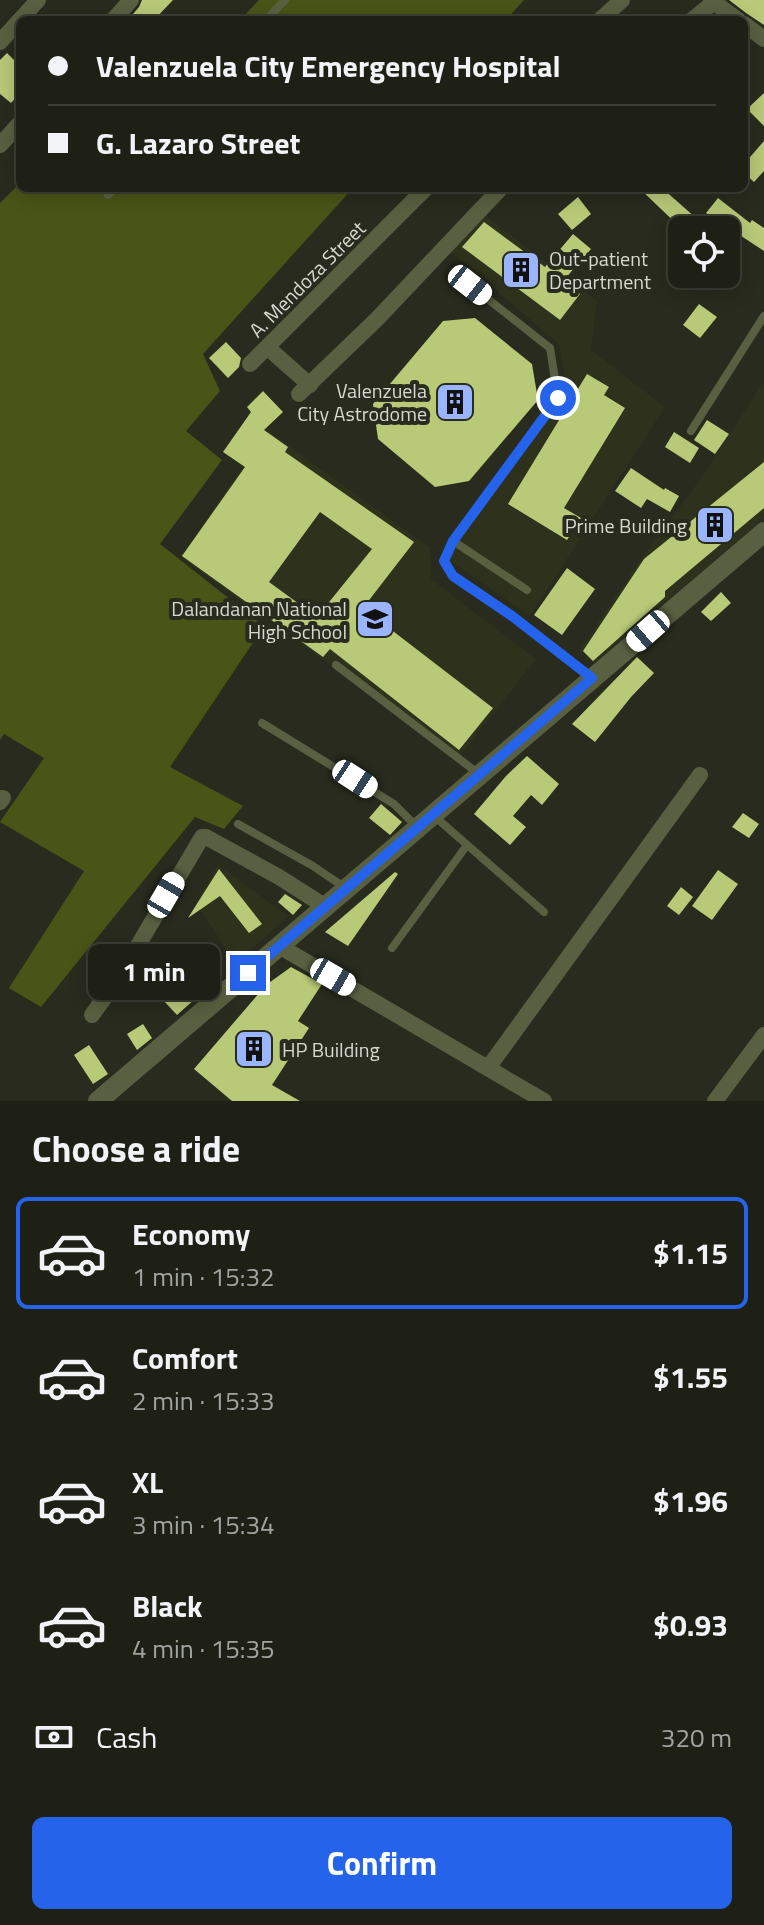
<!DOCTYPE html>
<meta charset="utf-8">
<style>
:root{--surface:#1e2016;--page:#26281f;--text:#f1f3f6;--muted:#a1a3a1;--line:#3c3e35;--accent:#2563eb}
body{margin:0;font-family:"Titillium Web",sans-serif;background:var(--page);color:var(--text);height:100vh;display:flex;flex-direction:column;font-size:30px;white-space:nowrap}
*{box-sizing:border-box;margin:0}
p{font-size:26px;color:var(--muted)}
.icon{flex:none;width:44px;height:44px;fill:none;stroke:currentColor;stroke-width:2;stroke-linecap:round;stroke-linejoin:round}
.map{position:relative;height:1101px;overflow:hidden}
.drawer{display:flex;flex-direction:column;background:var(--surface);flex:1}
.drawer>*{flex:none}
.top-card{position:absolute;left:16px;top:16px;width:732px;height:176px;border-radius:12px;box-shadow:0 4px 20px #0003,0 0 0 2px var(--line);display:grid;align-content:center;height:176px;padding:0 32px;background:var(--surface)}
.controls{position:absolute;left:668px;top:216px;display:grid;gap:16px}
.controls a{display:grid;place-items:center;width:72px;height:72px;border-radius:12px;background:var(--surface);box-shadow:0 4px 20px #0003,0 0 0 2px var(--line);font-size:40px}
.end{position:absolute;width:36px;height:36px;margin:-18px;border:10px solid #2563eb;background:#fff;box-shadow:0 0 0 4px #fff}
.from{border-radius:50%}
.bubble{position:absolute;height:56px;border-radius:12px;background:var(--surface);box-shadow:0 4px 20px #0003,0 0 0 2px var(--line);font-size:26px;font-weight:700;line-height:56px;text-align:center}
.car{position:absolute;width:24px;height:48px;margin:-24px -12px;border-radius:10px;box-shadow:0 0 6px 2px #0007;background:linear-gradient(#fff 24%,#345 0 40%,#fff 0 76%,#345 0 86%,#fff 0)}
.top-card b{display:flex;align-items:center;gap:28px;height:76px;font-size:30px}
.top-card b+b{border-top:2px solid var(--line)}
.top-card i{width:20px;height:20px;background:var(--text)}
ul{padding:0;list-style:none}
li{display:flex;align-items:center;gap:24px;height:112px;margin:0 16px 12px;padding:0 16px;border:4px solid transparent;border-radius:12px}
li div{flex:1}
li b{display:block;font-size:30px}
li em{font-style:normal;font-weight:700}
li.current{border-color:var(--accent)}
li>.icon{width:72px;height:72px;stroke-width:1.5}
h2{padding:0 32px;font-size:36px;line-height:96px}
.pay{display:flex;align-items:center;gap:20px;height:88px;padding:0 32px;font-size:30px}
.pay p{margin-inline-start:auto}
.cta{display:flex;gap:16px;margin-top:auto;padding:16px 32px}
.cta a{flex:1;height:92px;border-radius:12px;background:var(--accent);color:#fff;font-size:32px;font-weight:700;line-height:92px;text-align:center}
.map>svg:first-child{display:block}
</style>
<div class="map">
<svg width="764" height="1101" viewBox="0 0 764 1101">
<rect width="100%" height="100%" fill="#282b1d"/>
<g fill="#2e321d">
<path d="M484,215L597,301L591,350L665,407L530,616L452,562L450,549L567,389L559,344L451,252Z"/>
<path d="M764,381V518L594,663L580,650L639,562L705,473Z"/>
<path d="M268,431L430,548L431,579L536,659L459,757L339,663H328L180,557Z"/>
<path d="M218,865L288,916L236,964L196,903Z"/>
</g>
<g fill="#495417">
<path d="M259,0H524L506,20H240Z"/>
<path d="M20,183V188H353L203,354L220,391L186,431L222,460L160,544L264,626L170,767L243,806L224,829L195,817L41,1007L9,988L84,871L0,822L44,758L4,734L0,740V203Z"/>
</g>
<g fill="#b8c978" fill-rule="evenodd">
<path d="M142,0H173L154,20H128L139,7Z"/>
<path d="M729,0H764V25L746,13Z"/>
<path d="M7,53L20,66V93L11,103L0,94V60Z"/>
<path d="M764,93V126L747,109Z"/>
<path d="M764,141V171L754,182L744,173V164Z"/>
<path d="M639,188H662L696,218L683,230Z"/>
<path d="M578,197L591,214L572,230L558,214Z"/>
<path d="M718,198L750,223L752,220L764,228V251L706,213Z"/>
<path d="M484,222L545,267L573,234L591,249L563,281L580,294L560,320L462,247Z"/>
<path d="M699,304L717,317L700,338L683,325Z"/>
<path d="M475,318L532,364L538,400L469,481L435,487L378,439L373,404L443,321Z"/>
<path d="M226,342L241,358L239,367L228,378L209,358Z"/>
<path d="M587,374L609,387L604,395L625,408L564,508L581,518L567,540L508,504Z"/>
<path d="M263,391L283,412L264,430L288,447L285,452L414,542L363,608L493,708L459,750L330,649L323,657L182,556L245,467L223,452L251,412L247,407ZM320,512L372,549L317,617L269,582Z"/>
<path d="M707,420L729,434L715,454L694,440Z"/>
<path d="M674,432L699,448L690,463L665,447Z"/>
<path d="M764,462V508L665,591V597L593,661L583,651L644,559Z"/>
<path d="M631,468L664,490L665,488L679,496L670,512L647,499L641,508L615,491Z"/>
<path d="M567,568L595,589L562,635L534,615Z"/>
<path d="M721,592L731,603L711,621L701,612Z"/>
<path d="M637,657L654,673L631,697L595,742L572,724Z"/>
<path d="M527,756L559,784L542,805L531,795L513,816L526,827L510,845L474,814L506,776Z"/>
<path d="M381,804L402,822L390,835L369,818Z"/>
<path d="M743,813L759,824L749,838L732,827Z"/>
<path d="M219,869L262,924L249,933L220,896L188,918Z"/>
<path d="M718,870L738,884L712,920L692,906Z"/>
<path d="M395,872L398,874L348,946L325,932Z"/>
<path d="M681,887L693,897L679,915L667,906Z"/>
<path d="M285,894L302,905L293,915L278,902Z"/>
<path d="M172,948L189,964L176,978L159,962Z"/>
<path d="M291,967L322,984L298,1021L309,1028L272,1085L300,1101H232L194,1069L266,985Z"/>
<path d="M182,983L196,998L177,1015L163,1000Z"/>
<path d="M143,1024L152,1038L137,1050L127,1034Z"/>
<path d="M89,1045L108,1074L93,1084L74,1055Z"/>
</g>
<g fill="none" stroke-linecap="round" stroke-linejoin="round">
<g stroke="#596041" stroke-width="8">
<path d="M266,20L285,0"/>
<path d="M108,195L115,188"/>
<path d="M470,285L550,348L558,398L453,541L444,561L453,576L512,616L591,678"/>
<path d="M691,431L764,316"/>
<path d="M453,541L527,590"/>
<path d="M336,665L479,774"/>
<path d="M262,723L394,804L417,827"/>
<path d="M433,815L544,912"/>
<path d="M238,824L313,866L344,887"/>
<path d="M392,948L467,845"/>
</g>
<g stroke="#596041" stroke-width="16">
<path d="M711,0L738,20"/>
<path d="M20,20L38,0"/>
<path d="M113,20L131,0"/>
<path d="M600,20L622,0"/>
<path d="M692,20L714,2"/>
<path d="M744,24L764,39"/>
<path d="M0,42L20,20"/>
<path d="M0,145L20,123"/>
<path d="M268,348L310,385"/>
<path d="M250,364L426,188"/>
<path d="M299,394L377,319L501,188"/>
<path d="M0,802L3,798"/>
<path d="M279,946L544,1101"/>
<path d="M92,1015L120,976L202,837H206L279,877L326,907"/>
<path d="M488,1068L700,775"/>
<path d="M715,1101L764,1035"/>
</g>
<path stroke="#596041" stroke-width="20" d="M98,1101L764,532"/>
</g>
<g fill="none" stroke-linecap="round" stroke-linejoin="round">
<path stroke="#2563eb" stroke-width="10" d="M248,973L592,678L512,616L453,576L444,561L453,541L558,398"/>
</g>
<defs>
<g id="building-square" transform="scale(2)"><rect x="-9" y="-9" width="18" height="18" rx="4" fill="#9ab5fd" stroke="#282b1d"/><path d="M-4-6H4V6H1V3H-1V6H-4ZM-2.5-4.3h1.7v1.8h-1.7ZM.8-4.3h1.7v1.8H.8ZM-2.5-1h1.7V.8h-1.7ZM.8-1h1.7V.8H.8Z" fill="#111"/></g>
<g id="school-square" transform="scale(2)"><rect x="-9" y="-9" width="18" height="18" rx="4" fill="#9ab5fd" stroke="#282b1d"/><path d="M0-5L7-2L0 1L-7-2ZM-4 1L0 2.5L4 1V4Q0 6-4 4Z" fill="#111"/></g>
</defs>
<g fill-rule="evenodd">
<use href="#building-square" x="521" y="270"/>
<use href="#building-square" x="455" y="402"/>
<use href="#building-square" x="715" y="525"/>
<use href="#school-square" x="375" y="619"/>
<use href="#building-square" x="254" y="1049"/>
</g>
<g text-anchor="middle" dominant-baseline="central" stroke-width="8" stroke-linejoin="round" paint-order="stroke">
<g font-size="20" fill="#d6d9cf" stroke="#282b1d" text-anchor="end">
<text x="549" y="258" text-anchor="start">Out-patient<tspan x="549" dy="23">Department</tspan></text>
<text x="427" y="390">Valenzuela<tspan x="427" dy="23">City Astrodome</tspan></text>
<text x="687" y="525">Prime Building</text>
<text x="347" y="608">Dalandanan National<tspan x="347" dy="23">High School</tspan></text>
<text x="282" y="1049" text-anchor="start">HP Building</text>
</g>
<g font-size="20" fill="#d6d9cf" stroke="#282b1d">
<text transform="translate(307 279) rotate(-45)">A. Mendoza Street</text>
</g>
</g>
</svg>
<div class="controls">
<a><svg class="icon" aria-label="locate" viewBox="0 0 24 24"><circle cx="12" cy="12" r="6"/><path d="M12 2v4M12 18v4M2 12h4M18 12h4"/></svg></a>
</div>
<i class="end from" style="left:558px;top:398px"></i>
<i class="end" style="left:248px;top:973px"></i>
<div class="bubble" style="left:88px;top:944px;width:132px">1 min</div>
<i class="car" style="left:470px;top:285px;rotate:128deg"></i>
<i class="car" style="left:648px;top:631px;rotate:229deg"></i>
<i class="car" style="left:355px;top:779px;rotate:123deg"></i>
<i class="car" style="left:166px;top:895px;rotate:30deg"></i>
<i class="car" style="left:333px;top:977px;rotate:120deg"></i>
<div class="top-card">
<b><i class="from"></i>Valenzuela City Emergency Hospital</b>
<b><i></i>G. Lazaro Street</b>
</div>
</div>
<section class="drawer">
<h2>Choose a ride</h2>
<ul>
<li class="current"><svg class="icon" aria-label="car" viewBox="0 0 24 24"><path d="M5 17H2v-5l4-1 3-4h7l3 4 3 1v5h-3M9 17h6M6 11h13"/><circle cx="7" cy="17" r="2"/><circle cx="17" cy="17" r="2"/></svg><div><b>Economy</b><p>1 min · 15:32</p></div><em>$1.15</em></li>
<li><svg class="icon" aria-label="car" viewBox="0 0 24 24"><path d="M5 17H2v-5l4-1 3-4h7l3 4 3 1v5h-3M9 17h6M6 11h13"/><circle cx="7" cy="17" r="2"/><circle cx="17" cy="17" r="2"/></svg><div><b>Comfort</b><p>2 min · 15:33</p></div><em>$1.55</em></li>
<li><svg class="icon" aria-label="car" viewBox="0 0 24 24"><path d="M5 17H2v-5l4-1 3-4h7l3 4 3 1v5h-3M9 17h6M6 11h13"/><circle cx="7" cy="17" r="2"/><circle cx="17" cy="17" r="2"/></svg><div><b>XL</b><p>3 min · 15:34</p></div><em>$1.96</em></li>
<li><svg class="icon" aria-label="car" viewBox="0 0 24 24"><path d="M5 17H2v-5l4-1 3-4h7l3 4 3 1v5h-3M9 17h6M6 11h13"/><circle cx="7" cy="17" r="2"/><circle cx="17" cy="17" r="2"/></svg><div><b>Black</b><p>4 min · 15:35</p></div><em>$0.93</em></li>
</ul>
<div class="pay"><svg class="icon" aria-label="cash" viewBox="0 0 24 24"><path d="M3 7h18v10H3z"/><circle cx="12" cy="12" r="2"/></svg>Cash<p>320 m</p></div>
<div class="cta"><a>Confirm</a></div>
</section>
